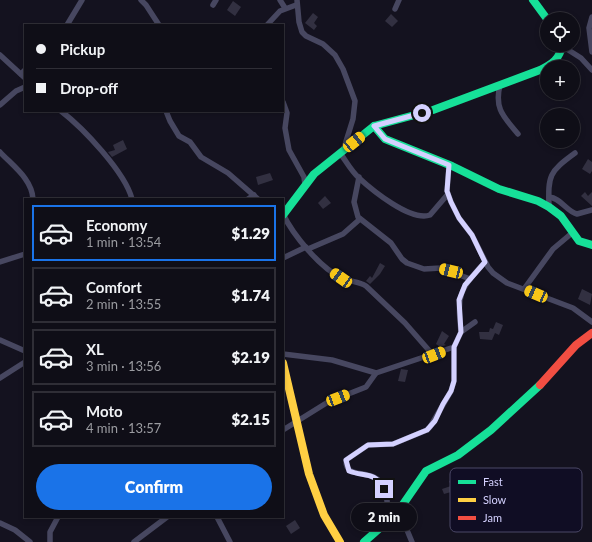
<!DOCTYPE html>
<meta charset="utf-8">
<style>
:root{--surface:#0f0e17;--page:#1d1c24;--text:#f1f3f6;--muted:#9b9ca1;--line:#2f2e36;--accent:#1a73e8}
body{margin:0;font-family:Lato,sans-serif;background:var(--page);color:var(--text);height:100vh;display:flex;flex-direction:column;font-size:15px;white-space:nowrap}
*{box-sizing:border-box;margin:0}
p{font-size:13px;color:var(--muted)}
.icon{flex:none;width:22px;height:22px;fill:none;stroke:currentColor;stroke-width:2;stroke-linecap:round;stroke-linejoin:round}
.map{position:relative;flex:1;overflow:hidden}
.drawer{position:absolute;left:24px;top:198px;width:260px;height:320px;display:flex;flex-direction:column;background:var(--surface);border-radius:0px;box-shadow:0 2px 6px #0003,0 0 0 1px var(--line)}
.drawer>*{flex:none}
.guide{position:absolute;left:24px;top:24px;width:260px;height:88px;border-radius:0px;box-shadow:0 2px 6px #0003,0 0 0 1px var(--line);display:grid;align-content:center;height:88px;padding:0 12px;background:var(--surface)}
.controls{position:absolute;left:540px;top:12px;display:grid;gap:8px}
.controls a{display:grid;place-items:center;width:40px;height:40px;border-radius:50%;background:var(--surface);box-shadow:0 2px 6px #0003,0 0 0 1px var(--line);font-size:20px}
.end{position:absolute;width:18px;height:18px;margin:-9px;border:5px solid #d4d1ff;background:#111;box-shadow:0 0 0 2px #111}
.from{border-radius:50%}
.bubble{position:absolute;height:28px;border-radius:14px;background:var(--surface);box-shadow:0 2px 6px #0003,0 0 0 1px var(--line);font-size:13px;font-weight:800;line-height:28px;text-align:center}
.car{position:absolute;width:12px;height:24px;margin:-12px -6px;border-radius:5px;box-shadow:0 0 3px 1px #0007;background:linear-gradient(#f5c518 24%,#345 0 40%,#f5c518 0 76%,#345 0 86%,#f5c518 0)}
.guide b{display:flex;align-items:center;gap:14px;height:38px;font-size:15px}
.guide b+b{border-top:1px solid var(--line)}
.guide i{width:10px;height:10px;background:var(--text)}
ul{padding:7px 0 0;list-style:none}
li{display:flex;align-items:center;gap:12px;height:56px;margin:0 8px 6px;padding:0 4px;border:2px solid var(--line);border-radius:0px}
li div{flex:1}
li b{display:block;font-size:15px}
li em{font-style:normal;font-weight:800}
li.selected{border-color:var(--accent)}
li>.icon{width:36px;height:36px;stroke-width:1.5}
.primary-button{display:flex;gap:8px;margin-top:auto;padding:8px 12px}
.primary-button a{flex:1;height:46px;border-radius:24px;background:var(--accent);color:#fff;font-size:16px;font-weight:800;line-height:46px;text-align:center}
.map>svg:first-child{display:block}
</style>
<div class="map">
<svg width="592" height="542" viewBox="0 0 592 542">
<rect width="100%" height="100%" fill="#14121f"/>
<g fill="#323041">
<path d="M233,1L241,7L235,16L227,10Z"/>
<path d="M313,13L318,17L314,23L317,26L314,30L305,23Z"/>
<path d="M391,14L398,21L392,27L385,21Z"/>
<path d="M123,140L127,149L112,157L108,152L115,150L113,145Z"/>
<path d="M588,159L592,162V171L590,174L582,169Z"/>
<path d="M270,173L273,180L258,185L256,177Z"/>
<path d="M585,192L588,196L592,192V206L581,196Z"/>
<path d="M325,196L331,203L323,209L318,203Z"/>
<path d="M380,263L385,266L380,274L370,284L366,281L370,276L372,278Z"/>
<path d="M582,289L592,294L590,305L578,299Z"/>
<path d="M496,322L503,325L499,335L495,333L492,340L480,339L479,332H489L490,328L493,329Z"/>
<path d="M442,331L449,336L444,344L446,345L440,347L436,344Z"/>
<path d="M401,369L408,370L405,382L398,381Z"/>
<path d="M455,479L458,490L444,494L442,489L451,486L449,481Z"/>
<path d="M295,520L300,528L291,534L286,526Z"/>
</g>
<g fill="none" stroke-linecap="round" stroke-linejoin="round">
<g stroke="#474760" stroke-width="5.5">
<path d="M141,0L146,5L159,25"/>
<path d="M280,0L285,8"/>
<path d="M297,0L299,22L302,32L306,36L323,44L335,55L343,69L355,101L353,119L343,151"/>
<path d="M213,5L216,0"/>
<path d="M395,9L399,0"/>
<path d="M592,17L589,28L592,52"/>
<path d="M67,25L82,0"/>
<path d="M267,25L280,11L296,5"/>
<path d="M562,46L581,58L592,70"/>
<path d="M0,55L25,78"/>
<path d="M21,74L25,70"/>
<path d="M500,85C494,109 504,117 518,134"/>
<path d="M283,102L287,113L285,128L289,150L304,177L305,185"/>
<path d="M0,105L16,91L25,87"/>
<path d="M61,111C83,128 125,172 132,199"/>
<path d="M166,111L170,121L179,136L190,142L201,157L228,173L258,199"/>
<path d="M0,152C13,166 32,179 33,199"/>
<path d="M340,153C346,161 351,171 359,178C372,190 411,222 430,215L448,194"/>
<path d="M449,165L447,191L451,202L459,218L472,235L488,267L493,273L507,283L573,308L592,322"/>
<path d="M359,177L354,202L358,217L391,243L402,259L407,263L424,269L441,268L470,279"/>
<path d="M549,197C561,198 566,211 577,214L592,210"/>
<path d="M248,199L254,195"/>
<path d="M549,207C548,175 549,172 575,153"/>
<path d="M283,214C293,235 321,269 342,278C350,282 358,281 366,286L405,323L433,355"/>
<path d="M308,249L343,234L360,219"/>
<path d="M283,258L306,247"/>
<path d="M0,262L25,254"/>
<path d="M524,289L553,249L572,233"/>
<path d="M461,332C457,293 459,291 485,262"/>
<path d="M0,340L25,351"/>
<path d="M283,354L332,360L376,373L454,347"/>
<path d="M0,378L25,362"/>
<path d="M283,430L328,402L366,387L376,373"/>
<path d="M397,513L407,530L412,542"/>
<path d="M217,517L230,542"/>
<path d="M386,522C387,511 389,499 384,488C374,465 345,482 346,460L368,445L393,444L427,430L430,427L451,391L454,381V347L461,332L475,322"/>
<path d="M0,523L15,530L30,542"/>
<path d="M50,542V532L58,517"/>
<path d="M134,542L167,517"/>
</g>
<g stroke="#16e098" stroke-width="8">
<path d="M533,0L547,19"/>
<path d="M374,126L385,139L452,166L499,189L538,201L549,207L561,216L579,241L592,245"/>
<path d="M283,215L314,174L374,126L433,110L540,70C552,64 560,59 562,45"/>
<path d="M364,542L397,513L426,471L458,455L491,430L540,385"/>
</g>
<path stroke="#ffcf43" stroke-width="8" d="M283,363L309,474L324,515L340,542"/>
<path stroke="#f24e42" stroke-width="8" d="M540,385L576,345L592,333"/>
</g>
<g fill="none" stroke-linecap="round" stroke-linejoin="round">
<path stroke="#d4d1ff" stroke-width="5" d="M384,489C375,471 364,477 349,471L346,460L368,445L393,444L422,432L427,430L435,421L443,404L451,391L454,381V347L461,332L459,300L465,285L485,262L472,235L459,218L451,202L447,191L449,165L385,139L374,126L422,113"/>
</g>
<rect x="450" y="468" width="132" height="64" rx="6" fill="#100d24" stroke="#4b4866" stroke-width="1"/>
<rect x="458" y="480" width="18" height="4" fill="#16e098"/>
<rect x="458" y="498" width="18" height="4" fill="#ffcf43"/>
<rect x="458" y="516" width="18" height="4" fill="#f24e42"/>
<g font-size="11" fill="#d4d1ff">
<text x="483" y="486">Fast</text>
<text x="483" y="504">Slow</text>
<text x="483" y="522">Jam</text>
</g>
</svg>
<div class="controls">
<a><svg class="icon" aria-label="locate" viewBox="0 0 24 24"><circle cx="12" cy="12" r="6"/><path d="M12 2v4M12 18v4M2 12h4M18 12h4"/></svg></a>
<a>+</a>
<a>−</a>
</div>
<i class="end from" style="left:422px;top:113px"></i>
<i class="end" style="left:384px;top:489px"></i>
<div class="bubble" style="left:351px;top:503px;width:66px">2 min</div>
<i class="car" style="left:354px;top:142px;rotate:51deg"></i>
<i class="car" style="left:451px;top:271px;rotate:284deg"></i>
<i class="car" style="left:341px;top:278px;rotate:305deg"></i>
<i class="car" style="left:536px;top:294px;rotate:293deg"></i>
<i class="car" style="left:434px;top:355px;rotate:69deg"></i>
<i class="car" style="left:338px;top:398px;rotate:69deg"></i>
<div class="guide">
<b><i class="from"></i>Pickup</b>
<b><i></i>Drop-off</b>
</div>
<section class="drawer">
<ul>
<li class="selected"><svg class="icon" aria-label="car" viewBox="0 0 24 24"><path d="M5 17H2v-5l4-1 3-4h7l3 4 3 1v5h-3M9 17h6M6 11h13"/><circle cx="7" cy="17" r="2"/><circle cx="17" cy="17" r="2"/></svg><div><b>Economy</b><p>1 min · 13:54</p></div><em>$1.29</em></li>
<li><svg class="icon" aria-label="car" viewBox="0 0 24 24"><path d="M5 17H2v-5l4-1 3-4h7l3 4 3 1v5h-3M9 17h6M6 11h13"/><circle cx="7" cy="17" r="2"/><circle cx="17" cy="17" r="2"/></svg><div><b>Comfort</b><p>2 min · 13:55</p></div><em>$1.74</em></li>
<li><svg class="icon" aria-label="car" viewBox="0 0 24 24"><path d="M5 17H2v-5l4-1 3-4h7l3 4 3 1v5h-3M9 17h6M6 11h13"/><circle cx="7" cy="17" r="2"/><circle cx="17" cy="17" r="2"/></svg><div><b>XL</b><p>3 min · 13:56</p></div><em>$2.19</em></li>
<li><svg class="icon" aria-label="car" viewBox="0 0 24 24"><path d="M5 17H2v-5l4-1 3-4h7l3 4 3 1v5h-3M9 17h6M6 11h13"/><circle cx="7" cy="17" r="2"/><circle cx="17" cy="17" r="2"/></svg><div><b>Moto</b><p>4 min · 13:57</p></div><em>$2.15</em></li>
</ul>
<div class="primary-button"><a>Confirm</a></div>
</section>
</div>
